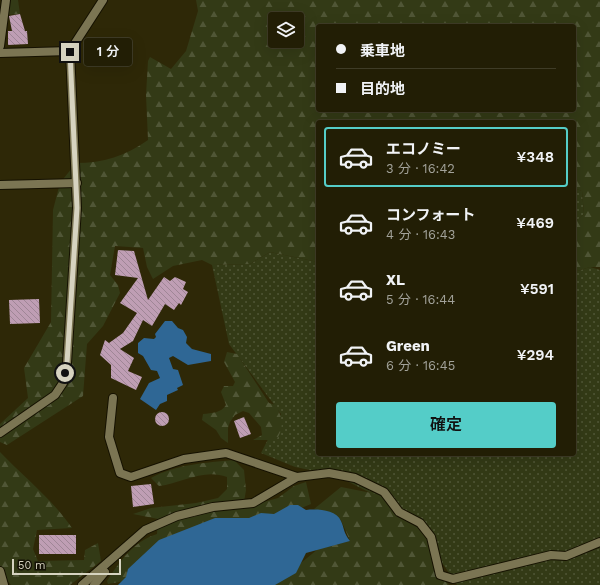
<!DOCTYPE html>
<html lang="ja">
<meta charset="utf-8">
<style>
:root{--surface:#221e05;--page:#2e2b13;--text:#f1f3f6;--muted:#a2a29a;--line:#3f3c27;--accent:#54cdc8}
body{margin:0;font-family:"Work Sans","Noto Sans JP",sans-serif;background:var(--page);color:var(--text);height:100vh;display:flex;flex-direction:column;font-size:15px;white-space:nowrap}
*{box-sizing:border-box;margin:0}
p{font-size:13px;color:var(--muted)}
.icon{flex:none;width:22px;height:22px;fill:none;stroke:currentColor;stroke-width:2;stroke-linecap:round;stroke-linejoin:round}
.map{position:relative;flex:1;overflow:hidden}
.details{position:absolute;left:316px;top:120px;width:260px;height:336px;display:flex;flex-direction:column;background:var(--surface);border-radius:4px;box-shadow:0 4px 16px #0002,0 0 0 1px var(--line)}
.details>*{flex:none}
.hud{position:absolute;left:316px;top:24px;width:260px;height:88px;border-radius:4px;box-shadow:0 4px 16px #0002,0 0 0 1px var(--line);display:grid;align-content:center;height:88px;padding:0 20px;background:var(--surface)}
.controls{position:absolute;left:268px;top:12px;display:grid;gap:8px}
.controls a{display:grid;place-items:center;width:36px;height:36px;border-radius:4px;background:var(--surface);box-shadow:0 4px 16px #0002,0 0 0 1px var(--line);font-size:20px}
.scale{position:absolute;left:12px;bottom:10px;width:109px;box-sizing:border-box;padding-left:4px;border:2px solid #d6d3c0;border-top:0;font-size:11px;line-height:14px;white-space:nowrap;color:#d6d3c0;-webkit-text-stroke:3px #141105;paint-order:stroke}
.end{position:absolute;width:18px;height:18px;margin:-9px;border:5px solid #d6d3c0;background:#111;box-shadow:0 0 0 2px #111}
.from{border-radius:50%}
.bubble{position:absolute;height:28px;border-radius:4px;background:var(--surface);box-shadow:0 4px 16px #0002,0 0 0 1px var(--line);font-size:13px;font-weight:600;line-height:28px;text-align:center}
.hud b{display:flex;align-items:center;gap:14px;height:38px;font-size:15px}
.hud b+b{border-top:1px solid var(--line)}
.hud i{width:10px;height:10px;background:var(--text)}
ul{padding:7px 0 0;list-style:none}
li{display:flex;align-items:center;gap:12px;height:60px;margin:0 8px 6px;padding:0 12px;border:2px solid transparent;border-radius:4px}
li div{flex:1}
li b{display:block;font-size:15px}
li em{font-style:normal;font-weight:600}
li.selected{border-color:var(--accent)}
li>.icon{width:36px;height:36px;stroke-width:1.5}
.button{display:flex;gap:8px;margin-top:auto;padding:8px 20px}
.button a{flex:1;height:46px;border-radius:4px;background:var(--accent);color:#111;font-size:16px;font-weight:600;line-height:46px;text-align:center}
.map>svg:first-child{display:block}
</style>
<div class="map">
<svg width="600" height="585" viewBox="0 0 600 585">
<defs>
<pattern id="grass-dots" width="8" height="8" patternUnits="userSpaceOnUse"><rect width="8" height="8" fill="#333a16"/><path d="M2 2h.1M6 6h.1" fill="none" stroke="#505636" stroke-width="1.8" stroke-linecap="round"/></pattern>
<pattern id="forest-firs" width="22" height="20" patternUnits="userSpaceOnUse"><rect width="22" height="20" fill="#333a16"/><path d="M5 1l3.5 6h-7zM16 11l3.5 6h-7z" fill="#505636"/></pattern>
<pattern id="building-back-hatch" width="6" height="6" patternUnits="userSpaceOnUse"><rect width="6" height="6" fill="#bf9eb4"/><path d="M-1 5l2 2M0 0l6 6M5-1l2 2" fill="none" stroke="#9f8696"/></pattern>
</defs>
<rect width="100%" height="100%" fill="#2e2807"/>
<g fill="url(#grass-dots)">
<path d="M574,188L582,191L584,214L574,223Z"/>
<path d="M270,252L318,262V454H574V272L590,267L600,270V585H457L445,567L394,505L335,475L295,467L261,453L281,414L229,344L212,265L250,264Z"/>
</g>
<g fill="url(#forest-firs)" fill-rule="evenodd">
<path d="M7,0H18L20,14L4,15Z"/>
<path d="M196,0H600V267H590L574,272V223L584,214L582,191L574,188V122H318V262L270,252L250,264L212,265L202,260L173,266L153,279L147,267L143,248L115,246L110,275L118,285L120,293L103,326L87,344L83,396L7,445L0,442V424L28,398L24,368L51,322L53,210L60,183L76,163C103,163 126,156 148,140L146,95L148,61L150,57L171,69L186,51L198,11ZM275,19H297V41H275ZM318,26H574V110H318Z"/>
<path d="M227,352L237,354L269,403L276,405C282,417 285,428 276,440H253L262,435L261,427L249,413L243,411L235,415L230,422L228,428V443L221,438L216,430L202,420L203,414C212,413 221,413 226,405L221,392L224,386H233L235,382L224,362Z"/>
<path d="M0,452C24,477 52,499 72,528L37,530L33,549L38,561L84,560L85,550L98,543L101,561L70,585H11L0,572Z"/>
<path d="M234,460L244,470L246,490L243,508L278,498L294,486L306,482L311,504L125,581L108,584L107,581C120,561 134,541 157,534L158,519L133,514L151,508L196,503L218,498L227,489V477C204,468 182,483 159,486L151,478C177,464 205,463 234,460Z"/>
<path d="M341,487L387,496L426,531L440,575L449,585H274L318,549L350,541L341,520L314,509Z"/>
</g>
<g fill="#2f6795">
<path d="M165,321H172L178,328L183,330L187,337L186,343L192,349L211,354V361L188,365L173,356L169,358L173,369L178,370L183,385L177,388L178,390L167,395V401L160,404L156,410L140,399L149,383L160,378L157,371L151,370L143,356L138,353V343L144,338L154,339L156,337L155,334Z"/>
<path d="M290,505H298L306,510C316,509 336,509 341,521C345,530 343,532 350,541L306,553L296,573L275,585H118L126,577L128,569L159,540L215,518H249L261,513L274,514Z"/>
</g>
<g fill="url(#building-back-hatch)">
<path d="M20,14L25,31H27L28,44L8,45V31H12L9,16Z"/>
<path d="M118,250L134,251L148,300L164,277L170,281L175,277L186,282L183,289L188,292L181,305L179,303L174,310L165,304L152,326L143,320L133,341L120,349L134,358L128,371L142,377L136,390L111,378V365L100,355L105,340L109,343L123,333L137,313L120,303L138,278L115,275Z"/>
<path d="M39,299L40,323L10,324L9,300Z"/>
<circle cx="162" cy="419" r="7"/>
<path d="M244,417L251,434L240,438L234,421Z"/>
<path d="M151,484L154,504L133,507L131,486Z"/>
<rect x="39" y="535" width="37" height="19"/>
</g>
<g fill="none" stroke-linecap="round" stroke-linejoin="round">
<g stroke="#151100" stroke-width="10">
<g id="minor">
<path d="M0,46L6,0"/>
<path d="M0,53L70,51"/>
<path d="M0,185L77,183"/>
<path d="M113,398L109,437L120,473L131,477L184,459L226,453L297,477"/>
<path d="M0,433L55,395L63,383L67,363L77,208L70,51L103,0"/>
<path d="M0,571L4,585"/>
<path d="M82,585L145,530L177,516L213,507L253,503L297,477L329,473L355,478L384,492L399,512L420,523L431,537L440,575L453,579L551,555L566,556L600,542"/>
<path d="M94,585L105,572"/>
</g>
</g>
<use href="#minor" stroke="#7b7553" stroke-width="8"/>
</g>
<g fill="none" stroke-linecap="round" stroke-linejoin="round">
<path stroke="#d6d3c0" stroke-width="5" d="M65,373L67,363L77,208L70,52"/>
</g>
</svg>
<div class="controls">
<a><svg class="icon" aria-label="layers" viewBox="0 0 24 24"><path d="M12 4l9 5-9 5-9-5zM3 14l9 5 9-5"/></svg></a>
</div>
<div class="scale">50 m</div>
<i class="end from" style="left:65px;top:373px"></i>
<i class="end" style="left:70px;top:52px"></i>
<div class="bubble" style="left:84px;top:38px;width:48px">1 分</div>
<div class="hud">
<b><i class="from"></i>乗車地</b>
<b><i></i>目的地</b>
</div>
<section class="details">
<ul>
<li class="selected"><svg class="icon" aria-label="car" viewBox="0 0 24 24"><path d="M5 17H2v-5l4-1 3-4h7l3 4 3 1v5h-3M9 17h6M6 11h13"/><circle cx="7" cy="17" r="2"/><circle cx="17" cy="17" r="2"/></svg><div><b>エコノミー</b><p>3 分 · 16:42</p></div><em>¥348</em></li>
<li><svg class="icon" aria-label="car" viewBox="0 0 24 24"><path d="M5 17H2v-5l4-1 3-4h7l3 4 3 1v5h-3M9 17h6M6 11h13"/><circle cx="7" cy="17" r="2"/><circle cx="17" cy="17" r="2"/></svg><div><b>コンフォート</b><p>4 分 · 16:43</p></div><em>¥469</em></li>
<li><svg class="icon" aria-label="car" viewBox="0 0 24 24"><path d="M5 17H2v-5l4-1 3-4h7l3 4 3 1v5h-3M9 17h6M6 11h13"/><circle cx="7" cy="17" r="2"/><circle cx="17" cy="17" r="2"/></svg><div><b>XL</b><p>5 分 · 16:44</p></div><em>¥591</em></li>
<li><svg class="icon" aria-label="car" viewBox="0 0 24 24"><path d="M5 17H2v-5l4-1 3-4h7l3 4 3 1v5h-3M9 17h6M6 11h13"/><circle cx="7" cy="17" r="2"/><circle cx="17" cy="17" r="2"/></svg><div><b>Green</b><p>6 分 · 16:45</p></div><em>¥294</em></li>
</ul>
<div class="button"><a>確定</a></div>
</section>
</div>
